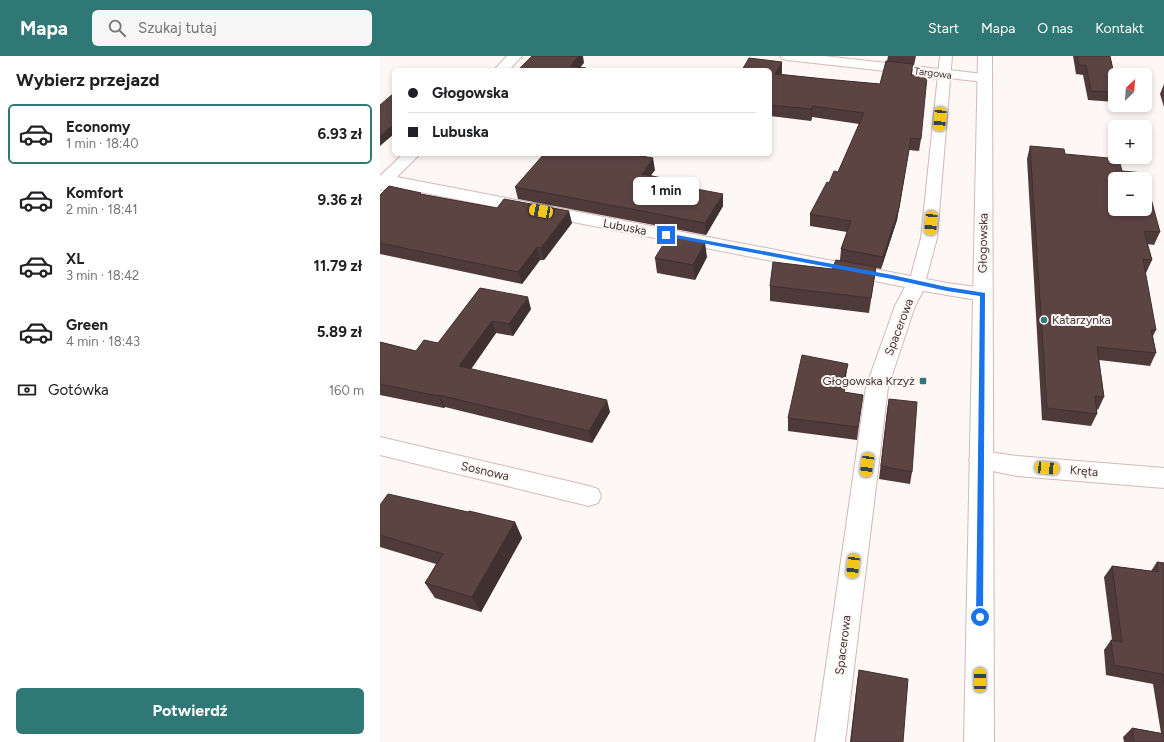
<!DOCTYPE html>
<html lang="pl">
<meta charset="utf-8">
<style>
:root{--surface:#fff;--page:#f6f6f6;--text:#202124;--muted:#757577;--line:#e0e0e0;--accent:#2f7875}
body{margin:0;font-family:Figtree,sans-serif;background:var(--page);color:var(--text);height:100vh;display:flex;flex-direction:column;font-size:15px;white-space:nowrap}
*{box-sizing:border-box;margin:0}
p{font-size:13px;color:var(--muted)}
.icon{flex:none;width:22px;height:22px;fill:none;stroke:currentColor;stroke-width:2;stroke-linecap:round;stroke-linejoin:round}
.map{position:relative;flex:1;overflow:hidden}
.drawer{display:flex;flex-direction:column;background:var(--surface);width:380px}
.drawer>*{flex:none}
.hud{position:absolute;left:12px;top:12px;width:380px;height:88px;border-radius:6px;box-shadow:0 2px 6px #0003;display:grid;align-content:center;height:88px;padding:0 16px;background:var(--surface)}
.needle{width:26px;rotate:25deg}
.buttons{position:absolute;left:728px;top:12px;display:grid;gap:8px}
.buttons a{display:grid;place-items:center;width:44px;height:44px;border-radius:6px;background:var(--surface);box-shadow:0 2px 6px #0003;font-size:20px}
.end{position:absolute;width:18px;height:18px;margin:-9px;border:5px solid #1a73e8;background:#fff;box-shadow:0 0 0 2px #fff}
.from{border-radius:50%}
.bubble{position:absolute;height:28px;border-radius:6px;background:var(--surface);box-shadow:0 2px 6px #0003;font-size:13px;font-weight:700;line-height:28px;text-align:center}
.car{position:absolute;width:12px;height:24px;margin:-12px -6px;border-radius:5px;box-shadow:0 0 3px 1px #0007;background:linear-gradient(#f5c518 24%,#345 0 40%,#f5c518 0 76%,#345 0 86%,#f5c518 0)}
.hud b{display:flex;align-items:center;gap:14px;height:38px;font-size:15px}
.hud b+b{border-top:1px solid var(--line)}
.hud i{width:10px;height:10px;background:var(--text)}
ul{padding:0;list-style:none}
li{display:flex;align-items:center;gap:12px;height:60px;margin:0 8px 6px;padding:0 8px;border:2px solid transparent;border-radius:6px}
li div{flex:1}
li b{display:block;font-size:15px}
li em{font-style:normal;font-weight:700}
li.selected{border-color:var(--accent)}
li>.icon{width:36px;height:36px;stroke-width:1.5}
h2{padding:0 16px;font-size:18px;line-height:48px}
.pay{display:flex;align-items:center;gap:10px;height:44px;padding:0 16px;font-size:15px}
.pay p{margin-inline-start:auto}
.primary-button{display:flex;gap:8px;margin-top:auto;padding:8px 16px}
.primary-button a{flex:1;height:46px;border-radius:6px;background:var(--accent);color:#fff;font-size:16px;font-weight:700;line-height:46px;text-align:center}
header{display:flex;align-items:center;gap:24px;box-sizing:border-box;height:56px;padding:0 20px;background:var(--accent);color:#fff}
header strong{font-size:19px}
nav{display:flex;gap:22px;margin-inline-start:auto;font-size:14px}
.search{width:280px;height:36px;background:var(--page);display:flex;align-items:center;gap:10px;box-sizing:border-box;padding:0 14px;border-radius:6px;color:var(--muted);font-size:15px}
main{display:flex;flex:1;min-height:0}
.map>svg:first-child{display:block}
</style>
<header>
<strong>Mapa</strong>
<div class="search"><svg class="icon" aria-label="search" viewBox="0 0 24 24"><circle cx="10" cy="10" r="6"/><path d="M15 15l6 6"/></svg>Szukaj tutaj</div>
<nav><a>Start</a><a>Mapa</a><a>O nas</a><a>Kontakt</a></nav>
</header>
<main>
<section class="drawer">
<h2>Wybierz przejazd</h2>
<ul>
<li class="selected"><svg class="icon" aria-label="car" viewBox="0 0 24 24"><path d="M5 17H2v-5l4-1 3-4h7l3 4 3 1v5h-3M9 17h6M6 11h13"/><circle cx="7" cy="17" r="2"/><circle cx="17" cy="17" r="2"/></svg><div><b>Economy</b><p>1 min · 18:40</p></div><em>6.93 zł</em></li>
<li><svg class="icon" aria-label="car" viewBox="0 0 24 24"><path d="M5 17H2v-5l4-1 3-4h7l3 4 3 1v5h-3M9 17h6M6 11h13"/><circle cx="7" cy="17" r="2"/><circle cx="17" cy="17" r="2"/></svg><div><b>Komfort</b><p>2 min · 18:41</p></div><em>9.36 zł</em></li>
<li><svg class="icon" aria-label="car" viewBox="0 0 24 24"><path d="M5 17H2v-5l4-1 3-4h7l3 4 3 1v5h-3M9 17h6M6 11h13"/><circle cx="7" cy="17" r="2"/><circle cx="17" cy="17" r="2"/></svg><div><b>XL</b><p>3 min · 18:42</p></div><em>11.79 zł</em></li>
<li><svg class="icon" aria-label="car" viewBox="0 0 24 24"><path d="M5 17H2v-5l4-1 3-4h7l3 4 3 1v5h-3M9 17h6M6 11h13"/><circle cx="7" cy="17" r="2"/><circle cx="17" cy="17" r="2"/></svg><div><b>Green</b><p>4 min · 18:43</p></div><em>5.89 zł</em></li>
</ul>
<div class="pay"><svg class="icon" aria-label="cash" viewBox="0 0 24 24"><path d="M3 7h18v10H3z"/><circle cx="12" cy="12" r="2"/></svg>Gotówka<p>160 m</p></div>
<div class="primary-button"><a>Potwierdź</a></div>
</section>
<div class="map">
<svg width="784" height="686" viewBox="0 0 784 686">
<rect width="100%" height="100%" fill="#fdf7f6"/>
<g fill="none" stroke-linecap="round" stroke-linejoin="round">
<g stroke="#d5b8b6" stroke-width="2">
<path id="lane" d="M560,0H572L557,182L545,227L543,231L537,232L531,231L529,227L541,182Z"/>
</g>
<g stroke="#d5b8b6" stroke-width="2">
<g id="street">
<path d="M127,0H142L129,14H114Z"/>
<path d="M400,0H444L604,18L609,19L611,22L609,25L604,26L407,4L402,3Z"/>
<path d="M23,98H40L17,121L567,227L610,233L613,238L610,243L603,245L543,235L535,250L508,331L465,686H435L486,331L515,250L525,231L9,130L6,133L0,134V120Z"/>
<path d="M0,381L209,430L218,433L221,440L218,447L209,450L0,399Z"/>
<path d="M601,395L637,400L784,412V432L637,420L593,411L589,404L593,397Z"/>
</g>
</g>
<g stroke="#d5b8b6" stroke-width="2">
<path id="secondary" d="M598,0H612L614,686H584Z"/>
</g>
<use href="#lane" fill="#fff" fill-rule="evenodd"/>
<use href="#street" fill="#fff" fill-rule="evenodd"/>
<use href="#secondary" fill="#fff" fill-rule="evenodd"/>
</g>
<g fill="#4f3a3a">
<path d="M508,0H536L534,9H533L532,19L541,83L539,95L529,94L517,164L501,213L496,212L489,257L390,245V230L452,213L460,204L461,193L467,176L430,170V158L449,127L458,116L479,68L432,61L431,65L390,60V14L402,6V17L401,18L445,23L500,28L507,5Z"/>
<path d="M693,0H730L735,23V46L708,44L703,19L696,18Z"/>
<path d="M784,28V51L780,38Z"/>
<path d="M650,90L685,98L742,115L780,176L774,189L767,188L772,204L766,217H765L776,274L773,280L776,297L770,310L719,304L724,341L718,354L717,353V358L711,370L662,364L647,103Z"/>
<path d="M275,114L271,119L283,127L343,150L326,179L138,143L135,131Z"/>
<path d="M41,137V138L192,167L164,204H160L142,228L0,198V139Z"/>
<path d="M327,201L315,224L277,217L275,202Z"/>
<path d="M100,232L151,253L133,280L116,277L91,313L230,356L212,387L65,351L64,352L0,339V286L36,295L58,287Z"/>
<path d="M466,321L463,332L464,337L483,339L477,384L408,375V362Z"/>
<path d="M509,343L532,416L530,428L499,423L507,355Z"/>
<path d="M0,449L88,456L135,466L142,482L101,556L55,542L45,527L56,508L0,491Z"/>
<path d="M777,506L784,507V686H744L743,681L752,672L781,677L773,628L726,619L724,594L731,584H732L724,521L732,510L771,515Z"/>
<path d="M479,614L523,686H470L477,626Z"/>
</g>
<g fill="#40302f">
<path d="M198,0H203L204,7L198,14L190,10Z"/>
<path d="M402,6V17L395,29V18Z"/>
<path d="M433,50L432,61L431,65V53Z"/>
<path d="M14,68V78L0,90V80Z"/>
<path d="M531,82L517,164L501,213L503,201Z"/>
<path d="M273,102L275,114L263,129L262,118Z"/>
<path d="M282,122L284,134L279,126Z"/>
<path d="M343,138V150L326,179L325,167Z"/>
<path d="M189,155L192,167L164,204L161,192Z"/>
<path d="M325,186L327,201L315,224L313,209Z"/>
<path d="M157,191L160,204L142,228L138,216Z"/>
<path d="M148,241L151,253L133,280L129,268Z"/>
<path d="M112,265L116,277L85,322L79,310Z"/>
<path d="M468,308L466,321L460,345L461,332Z"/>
<path d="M59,339L65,351L64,352L58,340Z"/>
<path d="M227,344L230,356L212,387L209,375Z"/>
<path d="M135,466L142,482L101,556L92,541Z"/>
</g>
<g fill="#5c4443" stroke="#40302f" fill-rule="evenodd">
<path d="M152,0H198L190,10L206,12L205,14H138Z"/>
<path d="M697,0H730L735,23V36L711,35L706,9H699Z"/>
<path d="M369,2L402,6L395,18L445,23L500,28L506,5L533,8L531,19L547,21L541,83L531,82L519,152L503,201L461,193L471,165L430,158L447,126L449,127L454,115L458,116L484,57L433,50L431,53L390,49V14H362Z"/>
<path d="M14,37V68L0,80V49Z"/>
<path d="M650,90L684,93L685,98L739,103L742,115L764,117L780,176L764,175L772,204L763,203L776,274H771L776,297L717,291L724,341L715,340L717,358L667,352ZM735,123H765V153H735Z"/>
<path d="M164,98H250L273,102L262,118L282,122L279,126L343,138L325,167L135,131Z"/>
<path d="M9,130L41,137L40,138L117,152L124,143L189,155L161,192L157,191L138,216L0,187V139Z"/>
<path d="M289,179L325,186L313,209L275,202Z"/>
<path d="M456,204L496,211L491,242L390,230L393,206L452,213Z"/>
<path d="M100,232L148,241L129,268L112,265L79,310L227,344L209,375L59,339L58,340L0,328V286L36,295L44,284L58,287Z"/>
<path d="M422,299L468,308L461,332H465L464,336L483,339L478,371L408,362Z"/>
<path d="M509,343L537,346L532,416L501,410Z"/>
<path d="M8,438L88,456L89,455L135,466L92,541L45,527L63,498L0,479V449Z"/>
<path d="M777,506L784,507V628L782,618L734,609L731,584L742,586L732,510L778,516Z"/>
<path d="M479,614L528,623L523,686H471Z"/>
<path d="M752,672L784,678V686H754Z"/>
</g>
<path fill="#1a73e8" d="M286,177L512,219L567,231L605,237L603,564L600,565L596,561L600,240L567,235L512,223L284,180L283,179Z"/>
<g fill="#2f7875" stroke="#fdf7f6" stroke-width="1.5">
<circle cx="664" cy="264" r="4"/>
<rect x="539" y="321" width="8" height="8" rx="2"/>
</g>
<g text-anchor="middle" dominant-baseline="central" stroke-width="4" stroke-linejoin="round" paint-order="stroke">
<g font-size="10" fill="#3f3332" stroke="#fdf7f6">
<text transform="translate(553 17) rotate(7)">Targowa</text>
</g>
<g font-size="12" fill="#3f3332" stroke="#fdf7f6">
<text transform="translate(245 171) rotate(11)">Lubuska</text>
<text transform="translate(603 187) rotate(-89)">Głogowska</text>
<text transform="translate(519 271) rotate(-69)">Spacerowa</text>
<text transform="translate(105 415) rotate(13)">Sosnowa</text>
<text transform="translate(704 415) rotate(5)">Kręta</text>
<text transform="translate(463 589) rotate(-83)">Spacerowa</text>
</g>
<g font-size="12" fill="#3f3332" stroke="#fdf7f6" text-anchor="start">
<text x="672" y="264">Katarzynka</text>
<text x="535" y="325" text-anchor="end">Głogowska Krzyż</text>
</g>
</g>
</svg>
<div class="buttons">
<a><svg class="needle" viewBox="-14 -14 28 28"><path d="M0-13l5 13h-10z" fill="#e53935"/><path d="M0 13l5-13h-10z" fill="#757577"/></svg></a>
<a>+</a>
<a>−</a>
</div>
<i class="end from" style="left:600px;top:561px"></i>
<i class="end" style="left:286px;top:179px"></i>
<div class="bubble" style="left:253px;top:121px;width:66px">1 min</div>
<i class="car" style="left:560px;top:63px;rotate:185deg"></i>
<i class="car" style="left:161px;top:155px;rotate:281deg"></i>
<i class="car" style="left:551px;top:167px;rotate:185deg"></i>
<i class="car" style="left:487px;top:409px;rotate:188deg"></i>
<i class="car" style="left:667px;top:412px;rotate:95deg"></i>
<i class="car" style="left:473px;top:510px;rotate:187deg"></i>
<i class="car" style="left:600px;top:624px;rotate:0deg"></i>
<div class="hud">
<b><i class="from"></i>Głogowska</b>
<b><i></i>Lubuska</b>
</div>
</div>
</main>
